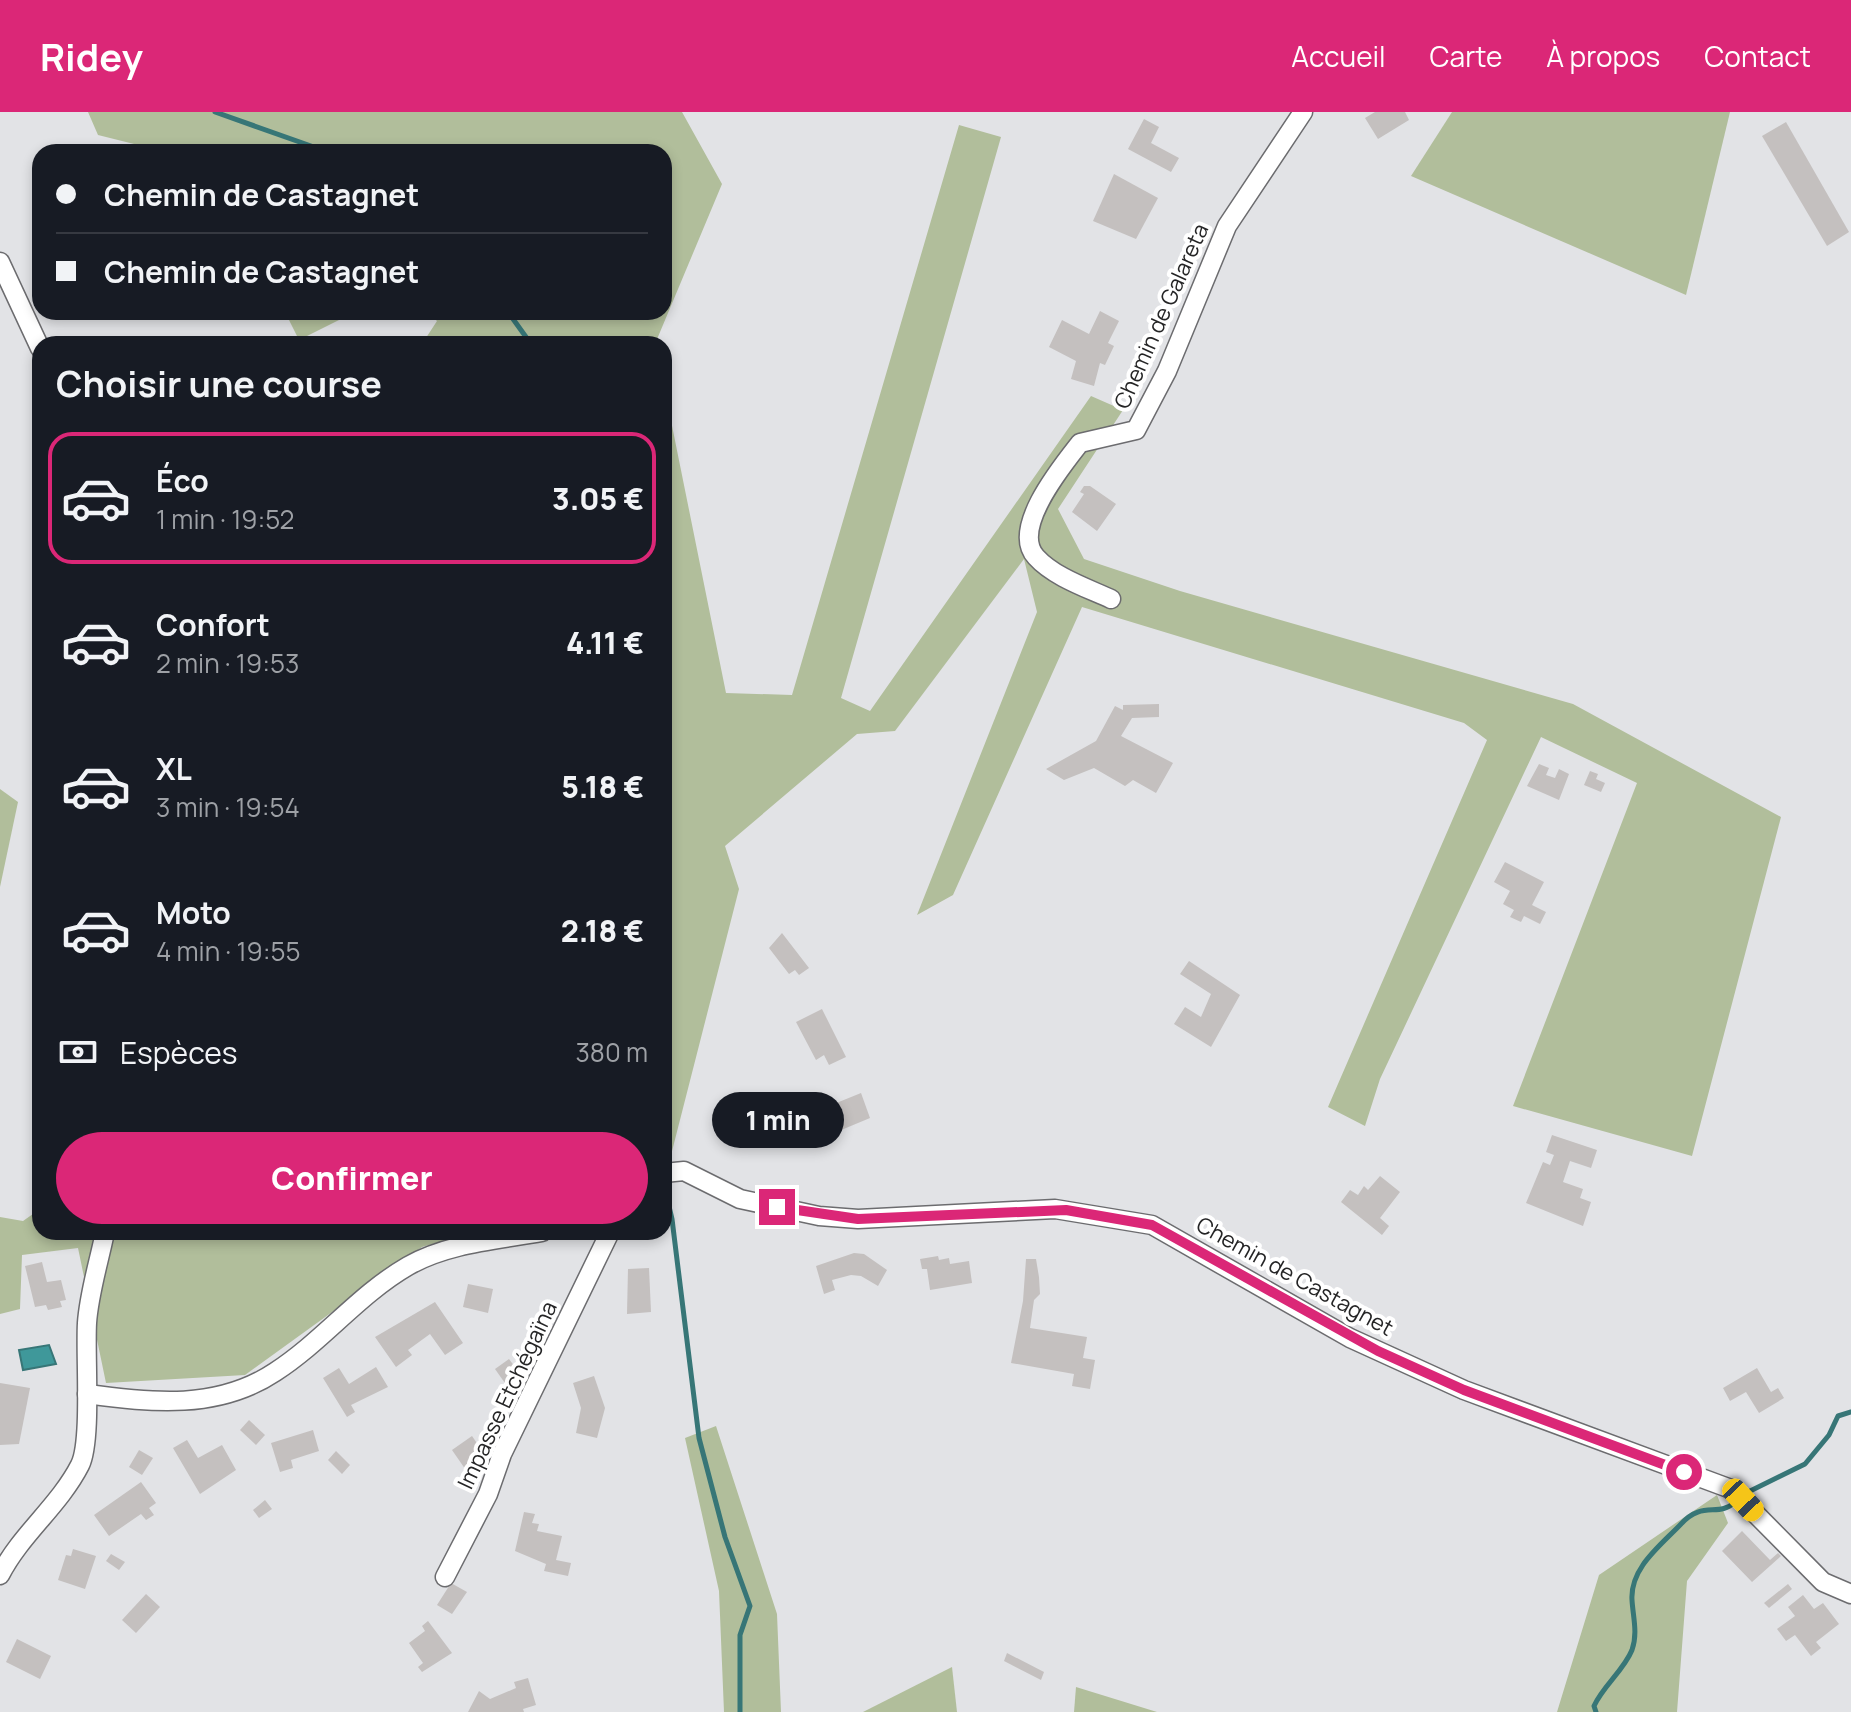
<!DOCTYPE html>
<html lang="fr">
<meta charset="utf-8">
<style>
:root{--surface:#171b24;--page:#20242c;--text:#f1f3f6;--muted:#9ea1a6;--line:#363941;--accent:#db2777}
body{margin:0;font-family:Manrope,sans-serif;background:var(--page);color:var(--text);height:100vh;display:flex;flex-direction:column;font-size:30px;white-space:nowrap}
*{box-sizing:border-box;margin:0}
p{font-size:26px;color:var(--muted)}
.icon{flex:none;width:44px;height:44px;fill:none;stroke:currentColor;stroke-width:2;stroke-linecap:round;stroke-linejoin:round}
.map{position:relative;flex:1;overflow:hidden}
.panel{position:absolute;left:32px;top:224px;width:640px;height:904px;display:flex;flex-direction:column;background:var(--surface);border-radius:24px;box-shadow:0 4px 12px #0003}
.panel>*{flex:none}
.banner{position:absolute;left:32px;top:32px;width:640px;height:176px;border-radius:24px;box-shadow:0 4px 12px #0003;display:grid;align-content:center;height:176px;padding:0 24px;background:var(--surface)}
.end{position:absolute;width:36px;height:36px;margin:-18px;border:10px solid #db2777;background:#fff;box-shadow:0 0 0 4px #fff}
.from{border-radius:50%}
.bubble{position:absolute;height:56px;border-radius:28px;background:var(--surface);box-shadow:0 4px 12px #0003;font-size:26px;font-weight:800;line-height:56px;text-align:center}
.car{position:absolute;width:24px;height:48px;margin:-24px -12px;border-radius:10px;box-shadow:0 0 6px 2px #0007;background:linear-gradient(#f5c518 24%,#345 0 40%,#f5c518 0 76%,#345 0 86%,#f5c518 0)}
.banner b{display:flex;align-items:center;gap:28px;height:76px;font-size:30px}
.banner b+b{border-top:2px solid var(--line)}
.banner i{width:20px;height:20px;background:var(--text)}
ul{padding:0;list-style:none}
li{display:flex;align-items:center;gap:24px;height:132px;margin:0 16px 12px;padding:0 8px;border:4px solid transparent;border-radius:24px}
li div{flex:1}
li b{display:block;font-size:30px}
li em{font-style:normal;font-weight:800}
li.selected{border-color:var(--accent)}
li>.icon{width:72px;height:72px;stroke-width:1.5}
h2{padding:0 24px;font-size:36px;line-height:96px}
.pay{display:flex;align-items:center;gap:20px;height:88px;padding:0 24px;font-size:30px}
.pay p{margin-inline-start:auto}
.primary-button{display:flex;gap:16px;margin-top:auto;padding:16px 24px}
.primary-button a{flex:1;height:92px;border-radius:48px;background:var(--accent);color:#fff;font-size:32px;font-weight:800;line-height:92px;text-align:center}
header{display:flex;align-items:center;gap:48px;box-sizing:border-box;height:112px;padding:0 40px;background:var(--accent);color:#fff}
header strong{font-size:38px}
nav{display:flex;gap:44px;margin-inline-start:auto;font-size:28px}
.map>svg:first-child{display:block}
</style>
<header>
<strong>Ridey</strong>
<nav><a>Accueil</a><a>Carte</a><a>À propos</a><a>Contact</a></nav>
</header>
<div class="map">
<svg width="1851" height="1600" viewBox="0 0 1851 1600">
<rect width="100%" height="100%" fill="#e2e3e6"/>
<g fill="#b1be9b">
<path d="M88,0H682L722,72L655,232H422L437,209L428,200H664V40H166L98,23Z"/>
<path d="M1452,0H1730L1686,183L1411,64Z"/>
<path d="M959,13L1001,25L841,586L870,599L1091,284L1123,298L1058,397L1084,447L1180,479L1573,592L1781,705L1692,1044L1513,994L1637,671L1541,625L1380,967L1365,1014L1328,995L1487,628L1464,611L1082,495L953,783L917,803L1037,500L1024,447L895,619L857,622L725,734L739,777L670,1047L664,1050V274L726,581L792,583Z"/>
<path d="M285,200H338L341,207L299,228Z"/>
<path d="M0,677L18,690L0,775Z"/>
<path d="M40,1097V1120H472L422,1135L245,1263L106,1271L78,1136L22,1143L20,1197L0,1202V1105L23,1109Z"/>
<path d="M716,1314L777,1502L781,1600H724L719,1479L685,1326Z"/>
<path d="M1717,1383L1728,1411L1687,1469L1677,1600H1557L1599,1463Z"/>
<path d="M952,1555L957,1600H863Z"/>
<path d="M1076,1575L1157,1600H1074Z"/>
</g>
<path fill="#3f989a" stroke="#377677" stroke-width="2" d="M49,1233L56,1252L23,1258L19,1238Z"/>
<g fill="none" stroke-linecap="round" stroke-linejoin="round">
<g stroke="#377677" stroke-width="5">
<path d="M215,0L328,40"/>
<path d="M508,200L531,232"/>
<path d="M664,1073L672,1107L699,1326L725,1425L750,1494L740,1523V1600"/>
<path d="M1742,1383L1805,1352L1829,1323L1838,1304L1851,1300"/>
<path d="M1596,1600L1594,1594C1603,1574 1624,1558 1632,1538C1638,1521 1633,1505 1632,1488C1630,1456 1660,1434 1681,1412C1703,1388 1718,1406 1735,1390"/>
</g>
</g>
<g fill="#c4c0bf">
<path d="M1375,0H1405L1409,8L1378,27L1365,6Z"/>
<path d="M1144,7L1159,15L1151,31L1179,46L1171,60L1128,37Z"/>
<path d="M1786,10L1849,120L1827,134L1762,24Z"/>
<path d="M1114,62L1158,86L1136,127L1093,109Z"/>
<path d="M1100,199L1119,209L1108,231L1114,234L1105,253L1100,251L1094,274L1071,267L1076,249L1049,235L1062,208L1089,222Z"/>
<path d="M1084,374H1090L1116,392L1097,419L1072,400L1084,382L1080,380Z"/>
<path d="M1159,592V605L1132,606L1121,624L1173,651L1156,681L1133,668L1125,674L1094,656L1064,668L1046,657L1096,629L1115,594L1123,598V593Z"/>
<path d="M1539,652L1549,656L1546,663L1555,666L1559,657L1569,662L1559,688L1527,674Z"/>
<path d="M1590,659L1598,662L1596,667L1605,671L1601,680L1584,673Z"/>
<path d="M1505,750L1544,770L1532,793L1546,800L1540,812L1524,804L1521,810L1510,805L1514,798L1503,792L1510,779L1494,770Z"/>
<path d="M782,821L809,856L799,863L795,858L789,862L769,836Z"/>
<path d="M1189,849L1240,883L1211,935L1174,912L1185,895L1201,905L1211,882L1180,862Z"/>
<path d="M822,897L846,945L829,953L824,943L816,948L796,910Z"/>
<path d="M861,981L870,1006L834,1021L824,996Z"/>
<path d="M1552,1023L1597,1038L1591,1056L1570,1049L1563,1070L1583,1077L1580,1086L1591,1090L1583,1114L1526,1091L1543,1050L1550,1053L1554,1043L1546,1040Z"/>
<path d="M1380,1064L1400,1080L1380,1106L1389,1114L1382,1123L1341,1090L1350,1078L1358,1083L1364,1074L1368,1078Z"/>
<path d="M854,1141L864,1142L887,1158L878,1174L861,1164L851,1163L832,1168L835,1178L824,1182L816,1154Z"/>
<path d="M938,1144L939,1148L949,1146L950,1152L969,1149L972,1171L930,1178L927,1157H922L920,1147Z"/>
<path d="M1026,1147H1036L1039,1165L1040,1182L1034,1188L1030,1216L1087,1225L1083,1246L1095,1248L1090,1277L1072,1274L1074,1262L1011,1251L1023,1189Z"/>
<path d="M42,1150L47,1170L61,1168L66,1188L60,1189L62,1195L48,1198L46,1193L35,1195L25,1154Z"/>
<path d="M649,1156L651,1200L627,1202L628,1157Z"/>
<path d="M468,1172L493,1177L488,1201L463,1195Z"/>
<path d="M435,1190L463,1231L445,1243L430,1222L408,1238L412,1243L396,1255L375,1225Z"/>
<path d="M509,1247L521,1263L507,1274L495,1257Z"/>
<path d="M376,1255L388,1275L351,1293L355,1300L347,1305L323,1266L339,1256L349,1272Z"/>
<path d="M1757,1256L1771,1280L1778,1276L1784,1286L1759,1301L1746,1280L1730,1289L1723,1276Z"/>
<path d="M594,1264L605,1296L597,1326L576,1321L581,1296L573,1271Z"/>
<path d="M0,1271L30,1276L19,1332L0,1333Z"/>
<path d="M249,1308L265,1323L256,1333L240,1318Z"/>
<path d="M313,1318L319,1339L291,1348L293,1356L280,1360L271,1331Z"/>
<path d="M472,1324L490,1350L470,1364L452,1338Z"/>
<path d="M187,1328L198,1346L222,1333L236,1358L200,1382L173,1336Z"/>
<path d="M139,1338L153,1346L142,1363L129,1355Z"/>
<path d="M336,1339L350,1353L342,1362L328,1348Z"/>
<path d="M141,1370L156,1391L149,1396L154,1403L146,1408L141,1402L109,1424L94,1403Z"/>
<path d="M265,1388L272,1397L259,1406L253,1398Z"/>
<path d="M524,1400L535,1402L532,1411L539,1412L537,1419L562,1424L556,1448L571,1451L568,1464L544,1459L546,1452L515,1439Z"/>
<path d="M1742,1419L1770,1448L1778,1441L1781,1444L1752,1470L1722,1439Z"/>
<path d="M73,1437L96,1444L85,1477L58,1468L66,1443L71,1444Z"/>
<path d="M111,1442L125,1450L119,1458L106,1449Z"/>
<path d="M451,1471L467,1480L452,1502L437,1493Z"/>
<path d="M1788,1472L1792,1477L1769,1496L1764,1491Z"/>
<path d="M146,1482L160,1495L136,1521L122,1508Z"/>
<path d="M1803,1483L1814,1497L1823,1491L1839,1512L1816,1530L1821,1536L1811,1544L1795,1523L1786,1529L1777,1517L1795,1504L1788,1495Z"/>
<path d="M428,1509L452,1541L422,1560L418,1555L423,1551L409,1531L425,1519L422,1514Z"/>
<path d="M17,1527L51,1544L40,1567L6,1550Z"/>
<path d="M1007,1541L1044,1560L1041,1568L1004,1549Z"/>
<path d="M528,1566L536,1593L523,1597L524,1600H468L479,1579L490,1587L516,1576L514,1570Z"/>
</g>
<g fill="none" stroke-linecap="round" stroke-linejoin="round">
<g stroke="#6c6c6f" stroke-width="21">
<g id="street">
<path d="M0,150L40,236"/>
<path d="M1111,487C1087,476 1054,465 1036,445C1010,417 1062,354 1080,331L1136,318L1167,259L1227,114L1303,0"/>
<path d="M664,1061L684,1059L740,1087L819,1104L858,1107L1055,1097L1152,1113L1350,1226L1464,1278L1731,1377L1823,1470L1851,1482"/>
<path d="M87,1282C152,1291 218,1298 275,1260C323,1229 358,1183 408,1154C448,1131 498,1128 542,1120"/>
<path d="M0,1463C21,1422 59,1394 80,1353C92,1329 85,1243 87,1211C89,1181 99,1150 105,1120"/>
<path d="M445,1465L488,1382L502,1342L610,1120"/>
</g>
</g>
<use href="#street" stroke="#fff" stroke-width="18"/>
</g>
<g fill="none" stroke-linecap="round" stroke-linejoin="round">
<path stroke="#db2777" stroke-width="10" d="M777,1095L858,1107L1066,1098L1152,1113L1378,1239L1464,1278L1684,1360"/>
</g>
<g text-anchor="middle" dominant-baseline="central" stroke-width="8" stroke-linejoin="round" paint-order="stroke">
<g font-size="22" fill="#252526" stroke="#fff">
<text transform="translate(1161 204) rotate(-66)">Chemin de Galareta</text>
<text transform="translate(1295 1164) rotate(29)">Chemin de Castagnet</text>
<text transform="translate(507 1283) rotate(-65)">Impasse Etchégaïna</text>
</g>
</g>
</svg>
<i class="end from" style="left:1684px;top:1360px"></i>
<i class="end" style="left:777px;top:1095px"></i>
<div class="bubble" style="left:712px;top:980px;width:132px">1 min</div>
<i class="car" style="left:1743px;top:1388px;rotate:137deg"></i>
<div class="banner">
<b><i class="from"></i>Chemin de Castagnet</b>
<b><i></i>Chemin de Castagnet</b>
</div>
<section class="panel">
<h2>Choisir une course</h2>
<ul>
<li class="selected"><svg class="icon" aria-label="car" viewBox="0 0 24 24"><path d="M5 17H2v-5l4-1 3-4h7l3 4 3 1v5h-3M9 17h6M6 11h13"/><circle cx="7" cy="17" r="2"/><circle cx="17" cy="17" r="2"/></svg><div><b>Éco</b><p>1 min · 19:52</p></div><em>3.05 €</em></li>
<li><svg class="icon" aria-label="car" viewBox="0 0 24 24"><path d="M5 17H2v-5l4-1 3-4h7l3 4 3 1v5h-3M9 17h6M6 11h13"/><circle cx="7" cy="17" r="2"/><circle cx="17" cy="17" r="2"/></svg><div><b>Confort</b><p>2 min · 19:53</p></div><em>4.11 €</em></li>
<li><svg class="icon" aria-label="car" viewBox="0 0 24 24"><path d="M5 17H2v-5l4-1 3-4h7l3 4 3 1v5h-3M9 17h6M6 11h13"/><circle cx="7" cy="17" r="2"/><circle cx="17" cy="17" r="2"/></svg><div><b>XL</b><p>3 min · 19:54</p></div><em>5.18 €</em></li>
<li><svg class="icon" aria-label="car" viewBox="0 0 24 24"><path d="M5 17H2v-5l4-1 3-4h7l3 4 3 1v5h-3M9 17h6M6 11h13"/><circle cx="7" cy="17" r="2"/><circle cx="17" cy="17" r="2"/></svg><div><b>Moto</b><p>4 min · 19:55</p></div><em>2.18 €</em></li>
</ul>
<div class="pay"><svg class="icon" aria-label="cash" viewBox="0 0 24 24"><path d="M3 7h18v10H3z"/><circle cx="12" cy="12" r="2"/></svg>Espèces<p>380 m</p></div>
<div class="primary-button"><a>Confirmer</a></div>
</section>
</div>
